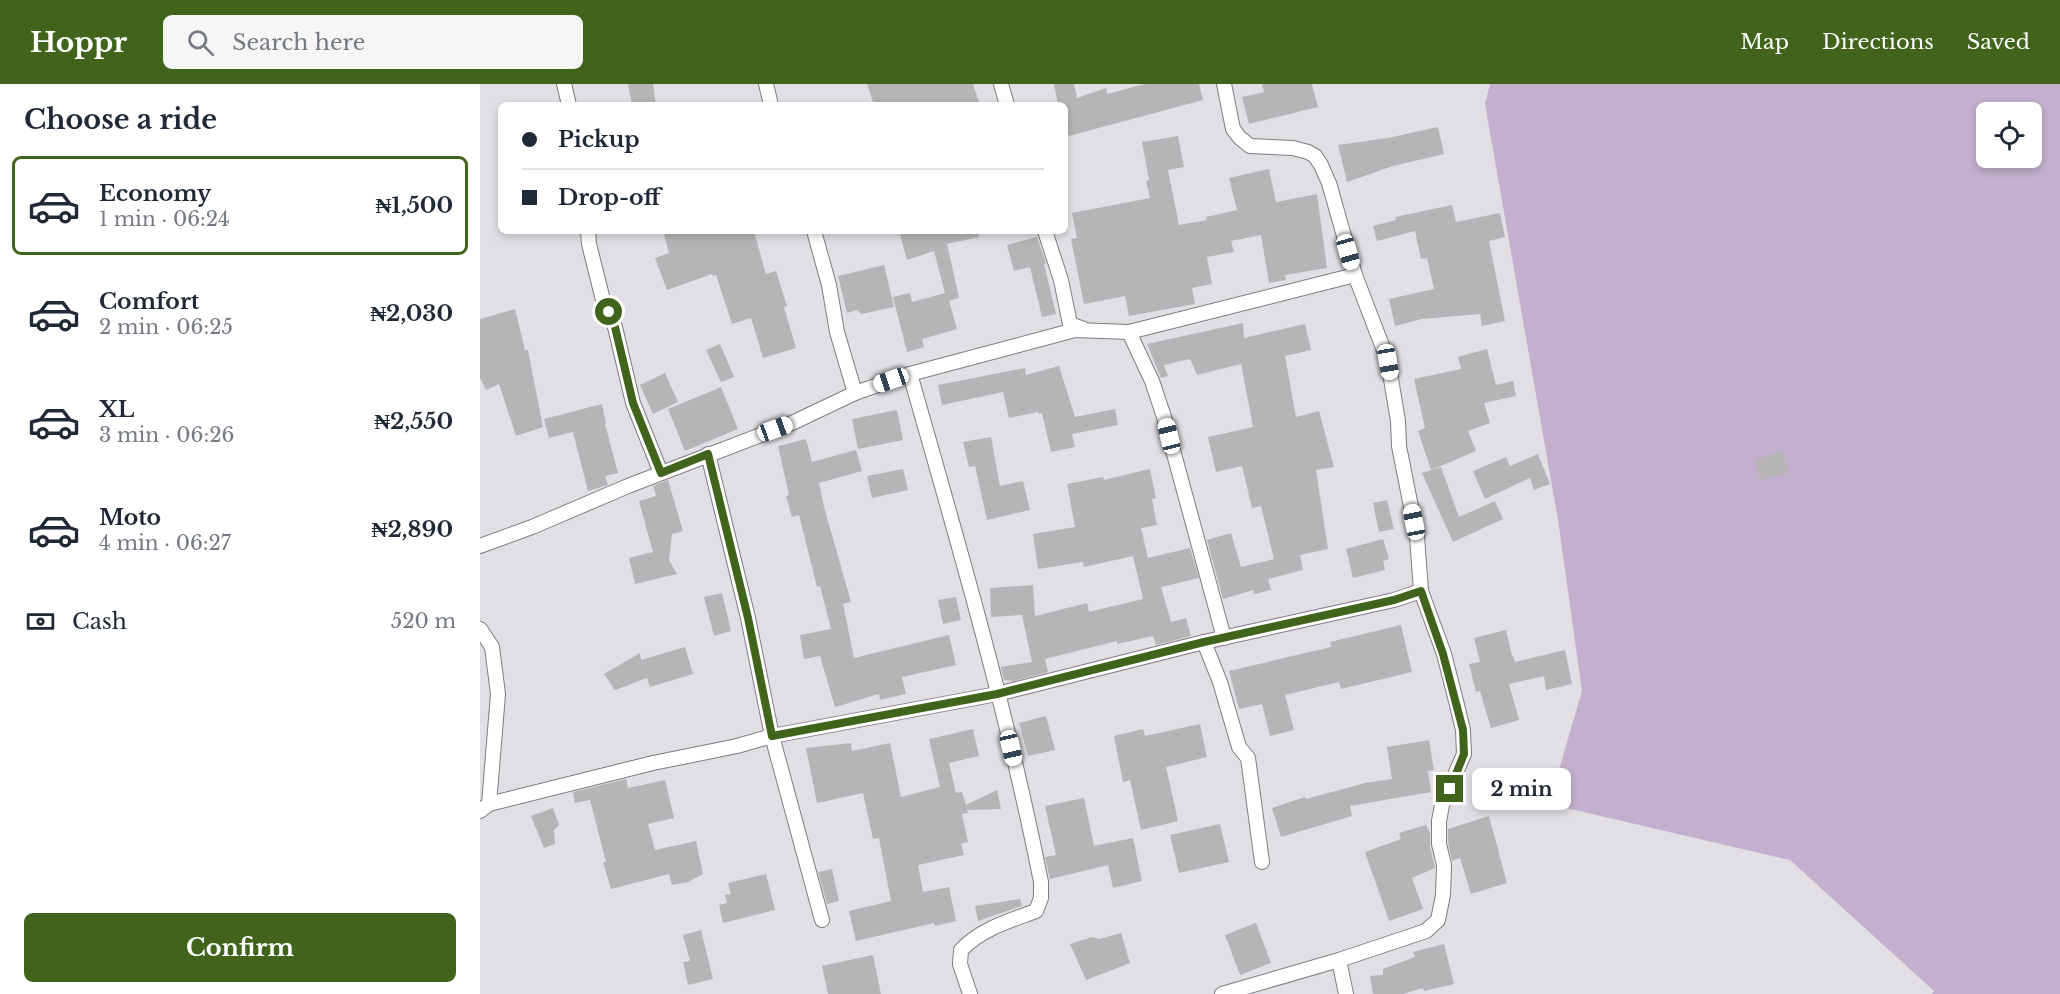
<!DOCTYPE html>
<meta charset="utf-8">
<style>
:root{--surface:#fff;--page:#f6f6f7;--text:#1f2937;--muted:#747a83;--line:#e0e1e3;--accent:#41641c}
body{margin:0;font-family:"Libre Baskerville",serif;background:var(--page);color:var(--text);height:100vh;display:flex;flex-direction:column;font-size:22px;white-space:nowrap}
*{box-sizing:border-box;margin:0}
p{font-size:20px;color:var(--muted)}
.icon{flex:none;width:33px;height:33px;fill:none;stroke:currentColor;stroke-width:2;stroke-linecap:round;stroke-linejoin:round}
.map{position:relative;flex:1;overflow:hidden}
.side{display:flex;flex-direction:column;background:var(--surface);width:480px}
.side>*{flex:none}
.top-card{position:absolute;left:18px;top:18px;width:570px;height:132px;border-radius:9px;box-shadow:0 3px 9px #0003;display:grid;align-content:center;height:132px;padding:0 24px;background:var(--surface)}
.fabs{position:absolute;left:1496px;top:18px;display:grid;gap:12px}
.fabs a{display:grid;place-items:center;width:66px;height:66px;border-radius:9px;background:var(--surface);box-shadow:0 3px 9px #0003;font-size:30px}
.end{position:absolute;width:27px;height:27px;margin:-14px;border:8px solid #41641c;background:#fff;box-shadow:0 0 0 3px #fff}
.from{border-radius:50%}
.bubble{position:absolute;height:42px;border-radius:9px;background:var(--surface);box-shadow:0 3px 9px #0003;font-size:20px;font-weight:700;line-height:42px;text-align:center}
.car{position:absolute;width:18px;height:36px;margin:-18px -9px;border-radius:8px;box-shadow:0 0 4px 2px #0007;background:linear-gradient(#fff 24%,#345 0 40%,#fff 0 76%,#345 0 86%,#fff 0)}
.top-card b{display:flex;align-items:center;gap:21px;height:57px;font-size:22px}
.top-card b+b{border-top:2px solid var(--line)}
.top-card i{width:15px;height:15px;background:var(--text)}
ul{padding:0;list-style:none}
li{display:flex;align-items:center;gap:18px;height:99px;margin:0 12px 9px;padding:0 12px;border:3px solid transparent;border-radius:9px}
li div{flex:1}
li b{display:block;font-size:22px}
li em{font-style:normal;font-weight:700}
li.current{border-color:var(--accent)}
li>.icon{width:54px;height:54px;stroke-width:1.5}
h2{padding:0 24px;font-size:27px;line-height:72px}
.pay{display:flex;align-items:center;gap:15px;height:66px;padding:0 24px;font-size:22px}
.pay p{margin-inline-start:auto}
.cta{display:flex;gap:12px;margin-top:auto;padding:12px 24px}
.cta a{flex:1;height:69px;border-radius:9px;background:var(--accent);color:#fff;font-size:24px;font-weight:700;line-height:69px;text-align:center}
header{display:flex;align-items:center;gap:36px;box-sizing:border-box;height:84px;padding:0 30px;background:var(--accent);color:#fff}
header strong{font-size:28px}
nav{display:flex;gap:33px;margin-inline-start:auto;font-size:21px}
.search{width:420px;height:54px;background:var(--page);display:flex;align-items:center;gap:15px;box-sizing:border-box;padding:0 21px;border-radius:9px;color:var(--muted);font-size:22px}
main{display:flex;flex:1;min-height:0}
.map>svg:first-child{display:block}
</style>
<header>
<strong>Hoppr</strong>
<div class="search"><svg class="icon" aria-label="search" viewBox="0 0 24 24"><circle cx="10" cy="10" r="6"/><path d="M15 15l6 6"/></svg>Search here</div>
<nav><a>Map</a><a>Directions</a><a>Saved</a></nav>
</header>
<main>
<section class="side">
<h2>Choose a ride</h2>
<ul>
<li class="current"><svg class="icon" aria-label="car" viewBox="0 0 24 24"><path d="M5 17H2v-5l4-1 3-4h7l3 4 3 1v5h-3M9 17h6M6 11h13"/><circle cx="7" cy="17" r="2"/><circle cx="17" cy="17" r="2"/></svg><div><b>Economy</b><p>1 min · 06:24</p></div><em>₦1,500</em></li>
<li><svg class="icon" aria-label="car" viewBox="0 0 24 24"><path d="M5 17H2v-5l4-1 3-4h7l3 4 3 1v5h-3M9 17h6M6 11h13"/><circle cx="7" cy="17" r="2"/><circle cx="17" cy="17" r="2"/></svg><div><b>Comfort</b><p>2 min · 06:25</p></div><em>₦2,030</em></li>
<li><svg class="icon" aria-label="car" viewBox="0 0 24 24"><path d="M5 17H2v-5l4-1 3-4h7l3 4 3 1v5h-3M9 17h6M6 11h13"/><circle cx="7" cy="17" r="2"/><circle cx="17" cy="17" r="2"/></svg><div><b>XL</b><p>3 min · 06:26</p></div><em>₦2,550</em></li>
<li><svg class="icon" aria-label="car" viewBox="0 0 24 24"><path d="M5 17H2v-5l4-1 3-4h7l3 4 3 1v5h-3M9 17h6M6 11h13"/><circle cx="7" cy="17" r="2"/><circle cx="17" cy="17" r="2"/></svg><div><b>Moto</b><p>4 min · 06:27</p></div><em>₦2,890</em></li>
</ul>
<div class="pay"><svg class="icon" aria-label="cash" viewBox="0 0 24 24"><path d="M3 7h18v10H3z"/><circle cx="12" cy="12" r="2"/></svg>Cash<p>520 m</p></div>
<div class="cta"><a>Confirm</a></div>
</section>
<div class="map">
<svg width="1580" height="910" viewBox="0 0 1580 910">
<rect width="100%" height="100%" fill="#e1dfe3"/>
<path fill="#c2b0ce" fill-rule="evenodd" d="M1010,0H1580V910H1452L1454,907L1310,776L1069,720L1102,607L1078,436L1005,20ZM1506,28H1551V74H1506Z"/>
<g fill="#b7b4b8">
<path d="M148,0H173L176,21H152Z"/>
<path d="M387,0H493L500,21H394Z"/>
<path d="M574,0H594L597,14L626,4L627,10L665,0H719L723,16L585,53V21H578Z"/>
<path d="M782,0H832L838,23L769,40L762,13L784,8Z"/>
<path d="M958,43L964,70L913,82L867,98L858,61L908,54Z"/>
<path d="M698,52L704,83L688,86L699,141L727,136L726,133L757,126L749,94L789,85L796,118L837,110L847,184L805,191L806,196L789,199L781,151L751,157L754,168L727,173L732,200L712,204L715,220L649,232L645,212L604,220L591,155L597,154L592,129L670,114L666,97L669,96L662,58Z"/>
<path d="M972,121L976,138L1020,129L1025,153L1009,157L1025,237L1002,242L1000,230L942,235L915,242L909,215L954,205L947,174L941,175L935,147L897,157L893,142L916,136L915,133Z"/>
<path d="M183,147H274L286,190L296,187L307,222L304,223L316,264L283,274L271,234L252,240L236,191L233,192L232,190L187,206L175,174L189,169Z"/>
<path d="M433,147H498L499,153L467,160L479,214L469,217L477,245L442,255L444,263L427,268L413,213L430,209L432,218L465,209L454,167L427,176L420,151Z"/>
<path d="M557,153L566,179L564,180L576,230L562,233L550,183L534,187L527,161Z"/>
<path d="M404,181L414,223L381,230L377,226L367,229L358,192Z"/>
<path d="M35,225L45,266H48L63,343L36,352L19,300L6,306L0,294V235Z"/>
<path d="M763,239L764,254L825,240L831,266L805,272L816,333L839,327L854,383L836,386L848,465L820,471L823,486L788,495L791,506L774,510L773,506L743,515L727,456L751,449L761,483L794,475L781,422L772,424L762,382L736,388L728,353L773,343L761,280L717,291L710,275L684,281L688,292L681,294L667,260Z"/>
<path d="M240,260L254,293L241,298L226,266Z"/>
<path d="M1007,265L1016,301L1033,297L1036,312L1004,319L1010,339L988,347L996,367L951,386L938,347L945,344L934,295L981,285L978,273Z"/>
<path d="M579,282L595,333L635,325L638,341L592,350L595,363L571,368L562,329L559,330L558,328L529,334L523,308L462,321L458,301L545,284L546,291Z"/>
<path d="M185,289L198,318L173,330L160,301Z"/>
<path d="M241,303L258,345L205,367L188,325Z"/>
<path d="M122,320L126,340H125L138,389L125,392L128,401L108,407L93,348L69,354L64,335Z"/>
<path d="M417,326L423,356L378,365L372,335Z"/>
<path d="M511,353L520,402L543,397L550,426L507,436L495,382L489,383L483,358Z"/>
<path d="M326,355L332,378L376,366L382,387L339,399L344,423L371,518L363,520L374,574L469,551L476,581L422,593L426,610L400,616L399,610L355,623L340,572L324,575L320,551L351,545L340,502L337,503L319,431L312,433L306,412L309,411L298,362Z"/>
<path d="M1302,366L1309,389L1280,396L1275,376Z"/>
<path d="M1058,370L1070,400L1054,406L1050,394L1005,415L993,387L1026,373L1030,382Z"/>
<path d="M961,383L979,433L1015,417L1023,435L973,458L942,389Z"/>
<path d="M423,385L428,406L392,414L387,392Z"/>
<path d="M670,385L676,414L672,415L677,441L661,444L668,474L710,464L719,494L681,503L691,538L706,534L711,552L676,561L673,552L637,560V557L565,575L568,588L534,597L524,596L521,583L552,578L542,531L511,533L510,504L553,501L555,532L607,519L609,528L663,515L653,472L604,483L603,478L558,485L553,450L595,443L587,400L623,393L624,396Z"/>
<path d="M188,396L203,447L192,450L189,476L197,490L155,500L149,474L173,468L159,417L176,412L173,402Z"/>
<path d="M907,416L914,445L899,448L893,419Z"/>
<path d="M903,455L909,475L903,477L905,486L873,494L866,465Z"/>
<path d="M242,509L251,547L234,552L224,513Z"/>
<path d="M476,513L481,536L463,540L458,516Z"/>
<path d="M921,541L932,588L861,605L859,598L805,611L814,646L790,652L782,620L759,625L749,587L851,563L850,558Z"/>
<path d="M1026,546L1032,572H1033L1035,578L1085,566L1092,600L1066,606L1064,592L1029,600L1039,636L1011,644L1000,607L996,608L989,580L1000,578L994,554Z"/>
<path d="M205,563L213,590L170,603L167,594L135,606L124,590L160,569L161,576Z"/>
<path d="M566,632L575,666L548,672L539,639Z"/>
<path d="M720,640L727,673L686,683L698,737L661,746L650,696L643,698L634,652L663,645L665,652Z"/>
<path d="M493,645L499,672L469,679L476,709L482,708L486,721L517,706L521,725L487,726L488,729L482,730L488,758L481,760L484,771L438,781L443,808L469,803L476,837L455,842L454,839L376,857L369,827L411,817L399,754L393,755L383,709L337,719L326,664L371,659L372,667L410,659L421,713L460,703L449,655Z"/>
<path d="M949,656L954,686L948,687L951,708L870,722L872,732L801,753L792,724L825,713L826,715L885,699L912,695L907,663Z"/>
<path d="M146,695L148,704L185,696L194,734L168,740L175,766L216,757L223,790L208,798L192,801L189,790L131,805L123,778H126L110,716L95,719L93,708Z"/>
<path d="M604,714L614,762L653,754L662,797L633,804L628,781L570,795L565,773L576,771L565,722Z"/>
<path d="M73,724L79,741L74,746L75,760L64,764L51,732Z"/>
<path d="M1009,732L1027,799L991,810L980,774L972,777L968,759V745Z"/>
<path d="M740,740L749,778L699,789L690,751Z"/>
<path d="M946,741L950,749V762L955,784L932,794L943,825L909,837L885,768L921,755L919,749Z"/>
<path d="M352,785L359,817L347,820L338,788Z"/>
<path d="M286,790L295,826L243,839L239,821L247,819L245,811L251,810L248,799Z"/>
<path d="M540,815L542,822L498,837L495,822Z"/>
<path d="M776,839L791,879L760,891L745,851Z"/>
<path d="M221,846L233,895L208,901L203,878L210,877L203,851Z"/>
<path d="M641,849L650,879L606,896L590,860L612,853L619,855Z"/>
<path d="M964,860L974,900L944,907L943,904L923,910H893L890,892L903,891V885L935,873L933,868Z"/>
<path d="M393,871L401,910H348L342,882Z"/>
</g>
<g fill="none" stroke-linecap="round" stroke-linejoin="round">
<g stroke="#7f7c80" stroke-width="16">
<g id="street">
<path d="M84,0L89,21"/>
<path d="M286,0L291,21"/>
<path d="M521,0L527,21"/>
<path d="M108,147L109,160L123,216L135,243L153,319L181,389"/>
<path d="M334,147L349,201L357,248L375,309"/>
<path d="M565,147L581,196L590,240L604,245"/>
<path d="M649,248L672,297L684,333L744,554"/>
<path d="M430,290C478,458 527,626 561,798V814L556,827C529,837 501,845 481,866L480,880L490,910"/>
<path d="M228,370L268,534L292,652L342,836"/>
<path d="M0,462L52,443L148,402L312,339L375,309L430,290L595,246L649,248L875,191"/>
<path d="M0,545L12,563L18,610L9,720L0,727"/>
<path d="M724,558L740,598L759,663L768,674L782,778"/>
<path d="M9,720L173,679L257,662L292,652L517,610L724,558L914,516L941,507"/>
<path d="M859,876L866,910"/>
<path d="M742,910L859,876L946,847L958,836L963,811L964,781L959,760V737L962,721L984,670L983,646L976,617L964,570L941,507L937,453L919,362L918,337L908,277L875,191L849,99L841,81L835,72L828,68L813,64L770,62L760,54L753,45L744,0"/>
</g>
</g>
<use href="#street" stroke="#fff" stroke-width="14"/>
</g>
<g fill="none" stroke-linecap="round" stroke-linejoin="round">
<path stroke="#41641c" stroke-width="8" d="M129,228L135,243L153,319L181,389L228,370L268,534L292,652L517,610L724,558L914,516L941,507L963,570L983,646L984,670L970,705"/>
</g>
</svg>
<div class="fabs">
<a><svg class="icon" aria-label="locate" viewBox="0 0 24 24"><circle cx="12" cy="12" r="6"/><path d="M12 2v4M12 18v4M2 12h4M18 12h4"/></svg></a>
</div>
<i class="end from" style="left:129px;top:228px"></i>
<i class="end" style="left:970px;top:705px"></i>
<div class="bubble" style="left:992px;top:684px;width:99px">2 min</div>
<i class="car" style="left:868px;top:168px;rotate:164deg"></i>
<i class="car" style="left:908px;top:278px;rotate:170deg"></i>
<i class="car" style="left:411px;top:296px;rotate:251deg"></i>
<i class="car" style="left:295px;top:345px;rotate:70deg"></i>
<i class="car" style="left:689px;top:352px;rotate:346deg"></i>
<i class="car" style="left:934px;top:438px;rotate:349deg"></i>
<i class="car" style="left:531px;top:664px;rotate:167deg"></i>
<div class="top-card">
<b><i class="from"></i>Pickup</b>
<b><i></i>Drop-off</b>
</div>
</div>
</main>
